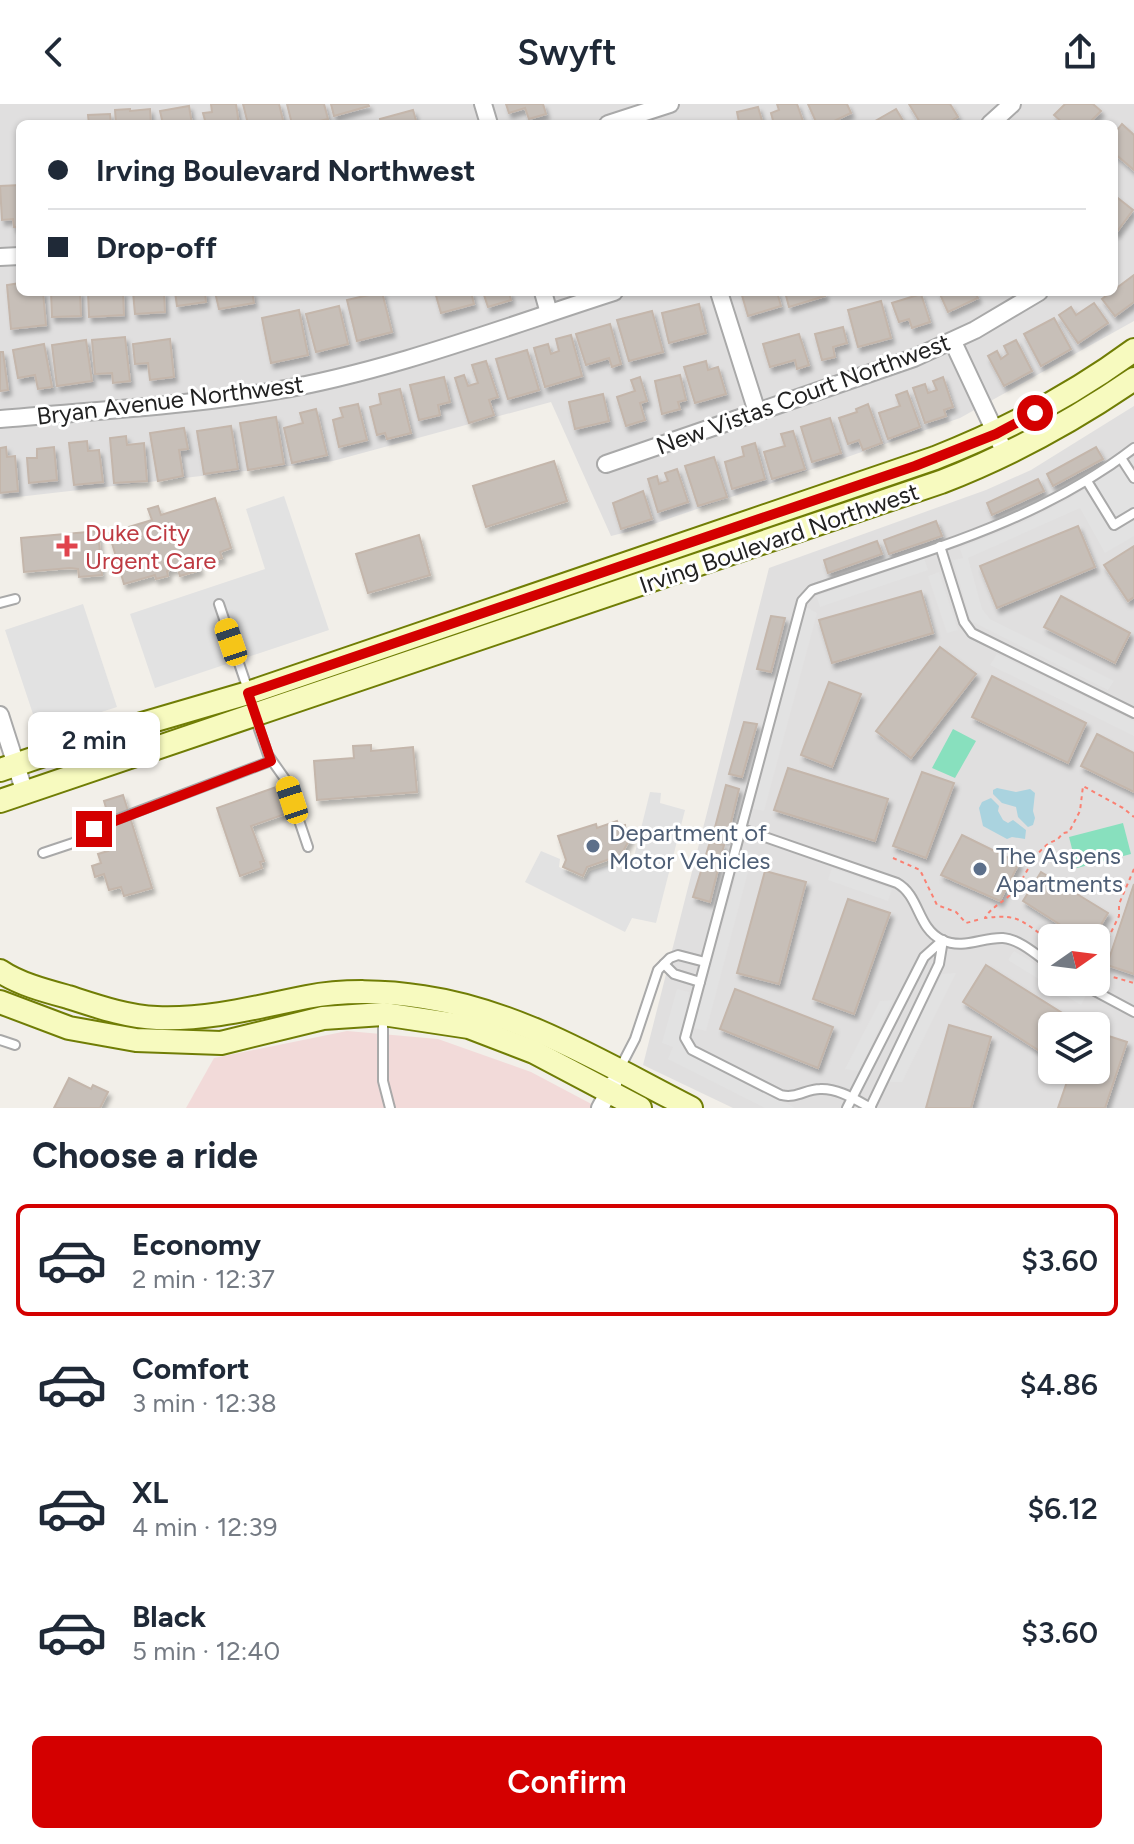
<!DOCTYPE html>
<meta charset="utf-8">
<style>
:root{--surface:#fff;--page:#f2f2f3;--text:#1f2937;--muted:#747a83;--line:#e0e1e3;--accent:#d40000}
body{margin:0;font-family:Figtree,sans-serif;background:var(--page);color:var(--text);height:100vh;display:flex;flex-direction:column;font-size:30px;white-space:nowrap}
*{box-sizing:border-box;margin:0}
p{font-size:26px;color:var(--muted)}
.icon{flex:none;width:44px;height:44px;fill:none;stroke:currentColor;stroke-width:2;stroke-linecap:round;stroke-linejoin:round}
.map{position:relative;height:1004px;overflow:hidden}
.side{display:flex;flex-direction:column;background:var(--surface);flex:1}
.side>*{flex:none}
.banner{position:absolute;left:16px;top:16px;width:1102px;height:176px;border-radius:12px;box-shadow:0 2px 6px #0004;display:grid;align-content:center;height:176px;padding:0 32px;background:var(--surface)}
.needle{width:52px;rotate:76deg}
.fabs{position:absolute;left:1038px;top:820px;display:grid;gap:16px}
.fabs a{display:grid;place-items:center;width:72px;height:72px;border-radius:12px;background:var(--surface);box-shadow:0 2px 6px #0004;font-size:40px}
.end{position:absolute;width:36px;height:36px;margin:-18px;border:10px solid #d40000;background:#fff;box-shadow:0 0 0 4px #fff}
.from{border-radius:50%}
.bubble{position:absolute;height:56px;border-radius:12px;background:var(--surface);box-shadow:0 2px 6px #0004;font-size:26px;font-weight:600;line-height:56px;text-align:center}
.car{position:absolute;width:24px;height:48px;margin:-24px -12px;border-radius:10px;box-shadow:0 0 6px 2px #0007;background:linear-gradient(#f5c518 24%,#345 0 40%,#f5c518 0 76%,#345 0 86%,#f5c518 0)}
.banner b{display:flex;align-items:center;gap:28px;height:76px;font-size:30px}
.banner b+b{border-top:2px solid var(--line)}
.banner i{width:20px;height:20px;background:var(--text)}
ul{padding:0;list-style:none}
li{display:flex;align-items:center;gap:24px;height:112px;margin:0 16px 12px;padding:0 16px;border:4px solid transparent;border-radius:12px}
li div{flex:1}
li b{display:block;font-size:30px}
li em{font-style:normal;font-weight:600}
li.on{border-color:var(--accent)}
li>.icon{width:72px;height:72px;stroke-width:1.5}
h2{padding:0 32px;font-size:36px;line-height:96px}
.primary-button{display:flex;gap:16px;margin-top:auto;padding:16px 32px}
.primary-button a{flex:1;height:92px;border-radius:12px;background:var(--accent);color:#fff;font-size:32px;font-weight:600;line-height:92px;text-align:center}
header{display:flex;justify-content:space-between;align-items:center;height:104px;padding:0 32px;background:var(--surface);font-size:36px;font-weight:600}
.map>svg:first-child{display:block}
</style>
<header><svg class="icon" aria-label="back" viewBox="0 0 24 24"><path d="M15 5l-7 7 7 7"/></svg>Swyft<svg class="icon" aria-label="share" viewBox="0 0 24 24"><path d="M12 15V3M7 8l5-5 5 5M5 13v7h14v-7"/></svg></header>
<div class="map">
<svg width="1134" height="1004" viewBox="0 0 1134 1004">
<defs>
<filter id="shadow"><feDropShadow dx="3" dy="5" stdDeviation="2" flood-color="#0004"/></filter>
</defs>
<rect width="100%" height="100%" fill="#f2efe9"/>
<g fill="#e0dfdf" fill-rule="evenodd">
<path d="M0,0H1134V217L960,314L639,425L611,432L551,298L333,357L0,395ZM20,20H1114V188H20Z"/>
<path d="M1134,302V1004H733L643,961L769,464L986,386L1031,366ZM1052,834H1096V878H1052ZM1052,922H1096V966H1052Z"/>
</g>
<path fill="#f2dad9" d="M347,927L438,935L531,968L599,1004H186L214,954Z"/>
<g fill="#88e0be">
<path d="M953,625L976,637L955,674L932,664Z"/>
<path d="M1123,719L1131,750L1077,764L1069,733Z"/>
</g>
<g fill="#e2e2e2">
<path d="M1134,353V432L1105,449L1080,404L968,454L982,505L990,515L1114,577L1108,586L971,517L953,456L963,454L960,444L1024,418L1071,394Z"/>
<path d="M284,392L329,526L155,584L130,510L265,465L246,405Z"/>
<path d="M924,454L928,466L820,503L818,497L816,492Z"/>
<path d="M939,468L958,526L947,529L928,472Z"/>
<path d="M83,500L117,603L39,628L5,526Z"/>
<path d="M806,503L817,509L764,707L753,705Z"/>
<path d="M997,550L1134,617V632L990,561Z"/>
<path d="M650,688L661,689L660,699L685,706L656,819L632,814L625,828L525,778L541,747L560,755L559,763L584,776L590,767L634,753Z"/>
<path d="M743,746L753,749L706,927L694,924Z"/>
<path d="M832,764L892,785L888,797L828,776Z"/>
<path d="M1014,847L1052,870V878H1065L1086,891L1081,901L1008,856Z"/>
<path d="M956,869L902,978H887L942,870Z"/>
<path d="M677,885L689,888L683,945L795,1004H765L668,955L673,943L662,939Z"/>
<path d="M893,896L859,967L845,965L880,897Z"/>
</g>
<g fill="#aad3df">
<path d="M997,684L1016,688L1030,685L1035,689L1033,707L1035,714L1033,721L1028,723L1018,713L1016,703L1002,699L993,690V686Z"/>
<path d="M991,694L999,702L998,707L1003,716L1008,719L1013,716L1026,726L1025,735L1012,733L1007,735L983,722L979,704L982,698Z"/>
</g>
<g fill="#c7bfb8" stroke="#c4b6ab" stroke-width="2" filter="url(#shadow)">
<path d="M211,0H236L239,20H206L203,9L212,8Z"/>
<path d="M243,0H279L284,20H248Z"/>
<path d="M287,0H324L328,15L307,20H292Z"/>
<path d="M331,0H368L369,2L334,12Z"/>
<path d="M506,0H543L546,10L529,15L525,4L509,9Z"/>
<path d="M777,0H797L804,20H774L771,9L779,6Z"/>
<path d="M808,0H847L851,9L828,20H817Z"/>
<path d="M909,0H950L958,13L946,20L937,18L921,20Z"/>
<path d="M1065,0H1093L1101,7L1088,20H1064L1054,11Z"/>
<path d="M189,2L192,20H163L160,7Z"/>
<path d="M758,3L763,20H732L739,18L737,8Z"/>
<path d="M130,5V7L150,5L151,20H116L115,6Z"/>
<path d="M896,5L905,20H870Z"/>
<path d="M413,6L417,20H381L380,15Z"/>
<path d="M110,10L111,20H89L88,11Z"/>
<path d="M1122,20L1134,31V66L1114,49V30Z"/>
<path d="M20,81V123H14L13,115L2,116L0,82Z"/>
<path d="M1114,91L1133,106L1116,129L1114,127Z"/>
<path d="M1134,171V198L1115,212L1102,195Z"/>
<path d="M20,179V188H43L46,221L11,225L7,181Z"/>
<path d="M51,188H80L81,212L52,213Z"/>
<path d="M88,188H123L124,211L89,213Z"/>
<path d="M133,188H164L165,208L135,210Z"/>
<path d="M175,188H205L206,198L177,202Z"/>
<path d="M215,188H252L254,199L219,205Z"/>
<path d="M382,188L392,228L357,237L347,196Z"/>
<path d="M435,188H471L474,200L441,209Z"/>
<path d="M483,188H509L511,196L488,203Z"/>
<path d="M741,188H777L781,202L748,212Z"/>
<path d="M785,188H824L825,192L789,203Z"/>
<path d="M939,188H975L978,194L948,208Z"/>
<path d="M921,190L930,218L912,224L909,215L899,218L892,199Z"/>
<path d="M881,197L891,234L858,243L848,206Z"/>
<path d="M1094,199L1108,219L1078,239L1059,211L1071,203L1076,211Z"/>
<path d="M699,200L706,229L669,239L662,209Z"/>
<path d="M339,202L348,240L316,248L306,210Z"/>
<path d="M299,206L308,251L271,259L262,214Z"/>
<path d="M652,207L663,248L629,257L617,216Z"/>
<path d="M1054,214L1071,245L1041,262L1024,230Z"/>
<path d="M610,220L621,260L612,263L609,254L586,261L576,230Z"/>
<path d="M843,223L847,239L833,243L835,253L822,256L815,230Z"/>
<path d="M799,230L809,261L797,265L795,256L770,263L763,240Z"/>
<path d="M571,231L582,272L545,283L534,244L548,240L551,250L559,247L556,235Z"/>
<path d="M125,233L130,277L113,279L112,269L95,270L92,236Z"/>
<path d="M170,235L174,273L150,276L148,259L135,260L133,240Z"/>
<path d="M86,236L92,277L57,282L52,241Z"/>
<path d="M1016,236L1032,267L1004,282L988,252L997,247L1001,255L1008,250L1004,242Z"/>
<path d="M44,240L52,283L38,285L35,271L18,274L13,246Z"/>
<path d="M527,246L539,286L508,295L496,255Z"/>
<path d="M0,248H3L8,286L0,287Z"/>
<path d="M486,257L498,293L489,296L494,311L469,319L455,274L464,271L468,282L478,279L472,261Z"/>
<path d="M706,257L708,266L718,263L726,290L695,299L684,263Z"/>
<path d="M680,271L686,296L678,298L680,305L662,310L655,277Z"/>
<path d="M444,273L450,298L438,301L440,311L419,316L410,281Z"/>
<path d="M640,273L647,297L640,299L645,316L626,322L617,293L635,287L631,276Z"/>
<path d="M943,273L953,303L944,306L946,312L925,319L913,284L925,280L928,289L937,286L933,277Z"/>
<path d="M400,285L411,329L387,335L385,329L377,331L370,303L381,300L379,290Z"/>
<path d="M907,287L920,323L888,335L879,309L900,302L896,291Z"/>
<path d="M603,290L609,317L575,325L569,298Z"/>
<path d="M358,300L367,336L339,343L333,316L343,313L340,304Z"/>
<path d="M868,300L882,339L863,346L859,336L848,340L839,314L857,308L856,305Z"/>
<path d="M316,305L327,351L292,359L284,324L303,319L300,309Z"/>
<path d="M276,313L284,360L248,366L240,319Z"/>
<path d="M830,314L841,349L812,358L801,323Z"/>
<path d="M231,322L238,365L204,370L197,327Z"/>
<path d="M184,324L188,345L179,346L183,372L158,377L150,329Z"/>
<path d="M793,327L805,365L772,375L764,348L785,342L781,330Z"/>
<path d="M126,332L127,341L144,339L147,377L114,379L110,334Z"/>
<path d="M87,337L88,347L99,346L103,378L74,381L69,339Z"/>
<path d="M755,339L765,375L732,385L725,358L744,352L742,343Z"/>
<path d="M6,343L7,353L15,352L18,387L0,389V344Z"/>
<path d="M54,343L57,376L29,379L27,354H37V345Z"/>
<path d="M1096,343L1103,355L1053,382L1047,370Z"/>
<path d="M714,353L727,393L698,402L685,362Z"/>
<path d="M554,357L567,397L486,423L473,382Z"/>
<path d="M677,365L688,398L658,408L648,375L657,372L659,380L668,377L665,369Z"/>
<path d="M1038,375L1044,387L992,411L987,399Z"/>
<path d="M643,387L652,415L621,425L613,399Z"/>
<path d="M215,394L231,444L220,448L222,454L208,458L207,453L197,456L200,466L180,472L177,463L167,467L168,472L156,475L155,471L124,480L109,429L152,416L148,405L158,402L161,411Z"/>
<path d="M936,417L942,432L889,450L884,436Z"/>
<path d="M1078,422L1095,463L997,504L980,462Z"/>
<path d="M98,427L102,471L79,473L78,465L70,464L24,468L21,434Z"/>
<path d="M419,431L430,471L368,489L356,450Z"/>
<path d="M877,437L882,450L828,469L824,456Z"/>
<path d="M1134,442V493L1128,497L1104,461Z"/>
<path d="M921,487L933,529L832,559L819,516Z"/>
<path d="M1061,492L1130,529L1115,559L1044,523Z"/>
<path d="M771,512L785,514L771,568L757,565Z"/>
<path d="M940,543L976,570L911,654L876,627Z"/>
<path d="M992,572L1086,619L1068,659L972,613Z"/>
<path d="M829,578L861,590L832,663L801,651Z"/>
<path d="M744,618L757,620L742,673L729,670Z"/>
<path d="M1097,630L1134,649V688L1081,662Z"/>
<path d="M371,641V647L413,643L417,688L317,696L314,657L354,654L353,642Z"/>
<path d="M788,664L888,695L875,737L774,706Z"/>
<path d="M922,668L954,679L926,754L893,742Z"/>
<path d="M726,681L739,685L727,735L713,731Z"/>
<path d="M279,682L288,709L251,722L264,757L260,758L262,764L240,772L217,704Z"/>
<path d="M123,691L152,784L124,792L121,783L109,786L104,770L95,773L92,762L101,759L98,750L108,747L104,734L114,731L104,697Z"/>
<path d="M617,717L619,723L625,721L626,729L631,733L621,751L587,763L583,772L563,763L566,756L558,732L596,720L597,724Z"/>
<path d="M962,731L1019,759L1000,797L941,771Z"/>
<path d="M710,738L724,741L710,798L693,793Z"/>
<path d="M765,767L806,778L779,880L737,869Z"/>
<path d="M1041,768L1108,809L1093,834H1081L1023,797Z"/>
<path d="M1134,780V870L1107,861Z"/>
<path d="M848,795L890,809L854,910L813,895Z"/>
<path d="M986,861L1075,917L1072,922H1052V955L963,898Z"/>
<path d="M735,885L833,923L818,964L720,925Z"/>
<path d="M949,921L991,933L971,1004H926Z"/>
<path d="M1096,928L1127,938L1105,1004H1058L1071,966H1096Z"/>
<path d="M69,974L91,985L93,981L108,988L100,1004H54Z"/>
</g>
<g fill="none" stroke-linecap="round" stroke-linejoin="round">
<g stroke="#a9a9a9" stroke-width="12">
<g id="lane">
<path d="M1121,354L1134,374"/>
<path d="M1087,377L1114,421L1134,409"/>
<path d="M940,442L964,518L972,529L1134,609"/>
<path d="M0,499L15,495"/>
<path d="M219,500L248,586"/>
<path d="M254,611L268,651L285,675L308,743"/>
<path d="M739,724L897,779C920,792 917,824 942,836C964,846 982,833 1003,834C1020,835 1039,853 1052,862"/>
<path d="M43,749L73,739L102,721L271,657"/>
<path d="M664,860L674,870L700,878"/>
<path d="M1078,878L1134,908"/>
<path d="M383,914V977L390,1004"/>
<path d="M0,936L15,941"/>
<path d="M620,964L635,935L658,866L670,854L678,851L705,858"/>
<path d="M847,1004L924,853L943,836L939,860L870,1004"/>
<path d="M871,1004C856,996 838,984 820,985C806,985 796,995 781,991L692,946L685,934L802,497L812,486C925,447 1038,418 1134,344"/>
</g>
</g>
<g stroke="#a9a9a9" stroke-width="20">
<g id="street">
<path d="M483,0L489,20"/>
<path d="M608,20L670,0"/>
<path d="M990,20L1012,0"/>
<path d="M0,153L20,152"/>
<path d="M543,188L549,209"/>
<path d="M719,188L757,308"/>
<path d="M953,238L1006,351"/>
<path d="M0,315C91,307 184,302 274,287C390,267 502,224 614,188"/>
<path d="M606,360L914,254L975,226L1039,188"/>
<path d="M0,611L25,689"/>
<path d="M600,1004L613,980"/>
</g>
</g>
<g stroke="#707d05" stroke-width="26">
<g id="secondary">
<path d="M0,666L94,634L248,589L935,354C1006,326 1073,291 1134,246"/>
<path d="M0,697L941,378C1011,351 1073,317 1134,275"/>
<path d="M0,867C19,880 46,887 68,893C96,902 127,913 157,914C209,916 257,903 307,893C343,886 386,887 423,893C519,907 605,960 691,1004"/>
<path d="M0,898L69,924L136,936L221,939L323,914L383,910L469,923L534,948L640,1004"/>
</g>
</g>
<g stroke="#fa8072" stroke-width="2" stroke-dasharray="4 4" stroke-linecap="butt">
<path d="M893,754L920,766L937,801L956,808L966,819L981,815"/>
<path d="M1052,838C1023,819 1021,809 985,814C991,803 1004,798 1013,788C1027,772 1036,741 1057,736L1063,729L1069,728L1080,707L1083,682L1123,704L1134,713"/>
<path d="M1106,871L1134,879"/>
<path d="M1101,877L1105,870L1099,867L1102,847L1119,812V800L1134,765"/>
</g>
<use href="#lane" stroke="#fff" stroke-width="8"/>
<use href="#street" stroke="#fff" stroke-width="16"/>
<use href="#secondary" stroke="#f7fabf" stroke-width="22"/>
</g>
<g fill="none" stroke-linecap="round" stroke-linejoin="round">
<path stroke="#d40000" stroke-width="10" d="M94,725L271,657L248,589L915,362L996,330L1035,309"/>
</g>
<path fill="#e0444e" stroke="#fff" stroke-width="3" d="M63 430h8v8h8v8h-8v8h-8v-8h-8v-8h8z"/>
<g fill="#5c6f8a" stroke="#fff" stroke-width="3">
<circle cx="593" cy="742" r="8"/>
<circle cx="980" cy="765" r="8"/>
</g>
<g text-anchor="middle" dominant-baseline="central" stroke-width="6" stroke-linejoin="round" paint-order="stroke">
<g font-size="24" fill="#222" stroke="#fff">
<text transform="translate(803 290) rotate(-20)">New Vistas Court Northwest</text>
<text transform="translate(170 296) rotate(-7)">Bryan Avenue Northwest</text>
<text transform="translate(779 434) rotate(-19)">Irving Boulevard Northwest</text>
</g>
<g font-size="24" fill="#be3a42" stroke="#fff" text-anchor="start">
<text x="85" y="428">Duke City<tspan x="85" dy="28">Urgent Care</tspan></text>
</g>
<g font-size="24" fill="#4e5e75" stroke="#fff" text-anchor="start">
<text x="609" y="728">Department of<tspan x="609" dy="28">Motor Vehicles</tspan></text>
<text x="996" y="751">The Aspens<tspan x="996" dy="28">Apartments</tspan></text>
</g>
</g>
</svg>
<div class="fabs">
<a><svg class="needle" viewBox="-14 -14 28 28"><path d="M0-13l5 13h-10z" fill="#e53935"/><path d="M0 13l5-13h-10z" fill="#747a83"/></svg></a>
<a><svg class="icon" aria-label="layers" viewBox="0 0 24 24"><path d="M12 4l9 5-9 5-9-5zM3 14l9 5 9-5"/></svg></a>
</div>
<i class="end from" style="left:1035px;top:309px"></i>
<i class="end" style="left:94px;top:725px"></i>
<div class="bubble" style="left:28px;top:608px;width:132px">2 min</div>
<i class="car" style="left:231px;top:538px;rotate:341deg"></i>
<i class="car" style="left:292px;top:696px;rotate:342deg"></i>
<div class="banner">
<b><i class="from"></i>Irving Boulevard Northwest</b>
<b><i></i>Drop-off</b>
</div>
</div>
<section class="side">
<h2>Choose a ride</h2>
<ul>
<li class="on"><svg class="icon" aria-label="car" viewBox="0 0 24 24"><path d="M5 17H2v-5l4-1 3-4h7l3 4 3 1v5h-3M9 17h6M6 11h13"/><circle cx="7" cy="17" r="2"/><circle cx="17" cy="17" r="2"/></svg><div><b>Economy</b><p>2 min · 12:37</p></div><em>$3.60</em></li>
<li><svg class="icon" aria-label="car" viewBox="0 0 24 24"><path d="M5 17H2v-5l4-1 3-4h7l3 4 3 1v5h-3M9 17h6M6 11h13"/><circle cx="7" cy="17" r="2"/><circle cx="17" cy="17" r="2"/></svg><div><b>Comfort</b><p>3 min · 12:38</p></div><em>$4.86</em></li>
<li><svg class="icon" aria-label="car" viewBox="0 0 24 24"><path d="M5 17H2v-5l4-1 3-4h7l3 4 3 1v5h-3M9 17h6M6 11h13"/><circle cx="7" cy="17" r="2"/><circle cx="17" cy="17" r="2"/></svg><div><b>XL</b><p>4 min · 12:39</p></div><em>$6.12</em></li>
<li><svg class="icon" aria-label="car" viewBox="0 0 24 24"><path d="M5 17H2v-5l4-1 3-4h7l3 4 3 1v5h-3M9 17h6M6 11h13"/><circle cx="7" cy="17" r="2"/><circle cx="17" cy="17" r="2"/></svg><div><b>Black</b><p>5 min · 12:40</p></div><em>$3.60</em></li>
</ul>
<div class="primary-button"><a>Confirm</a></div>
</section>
